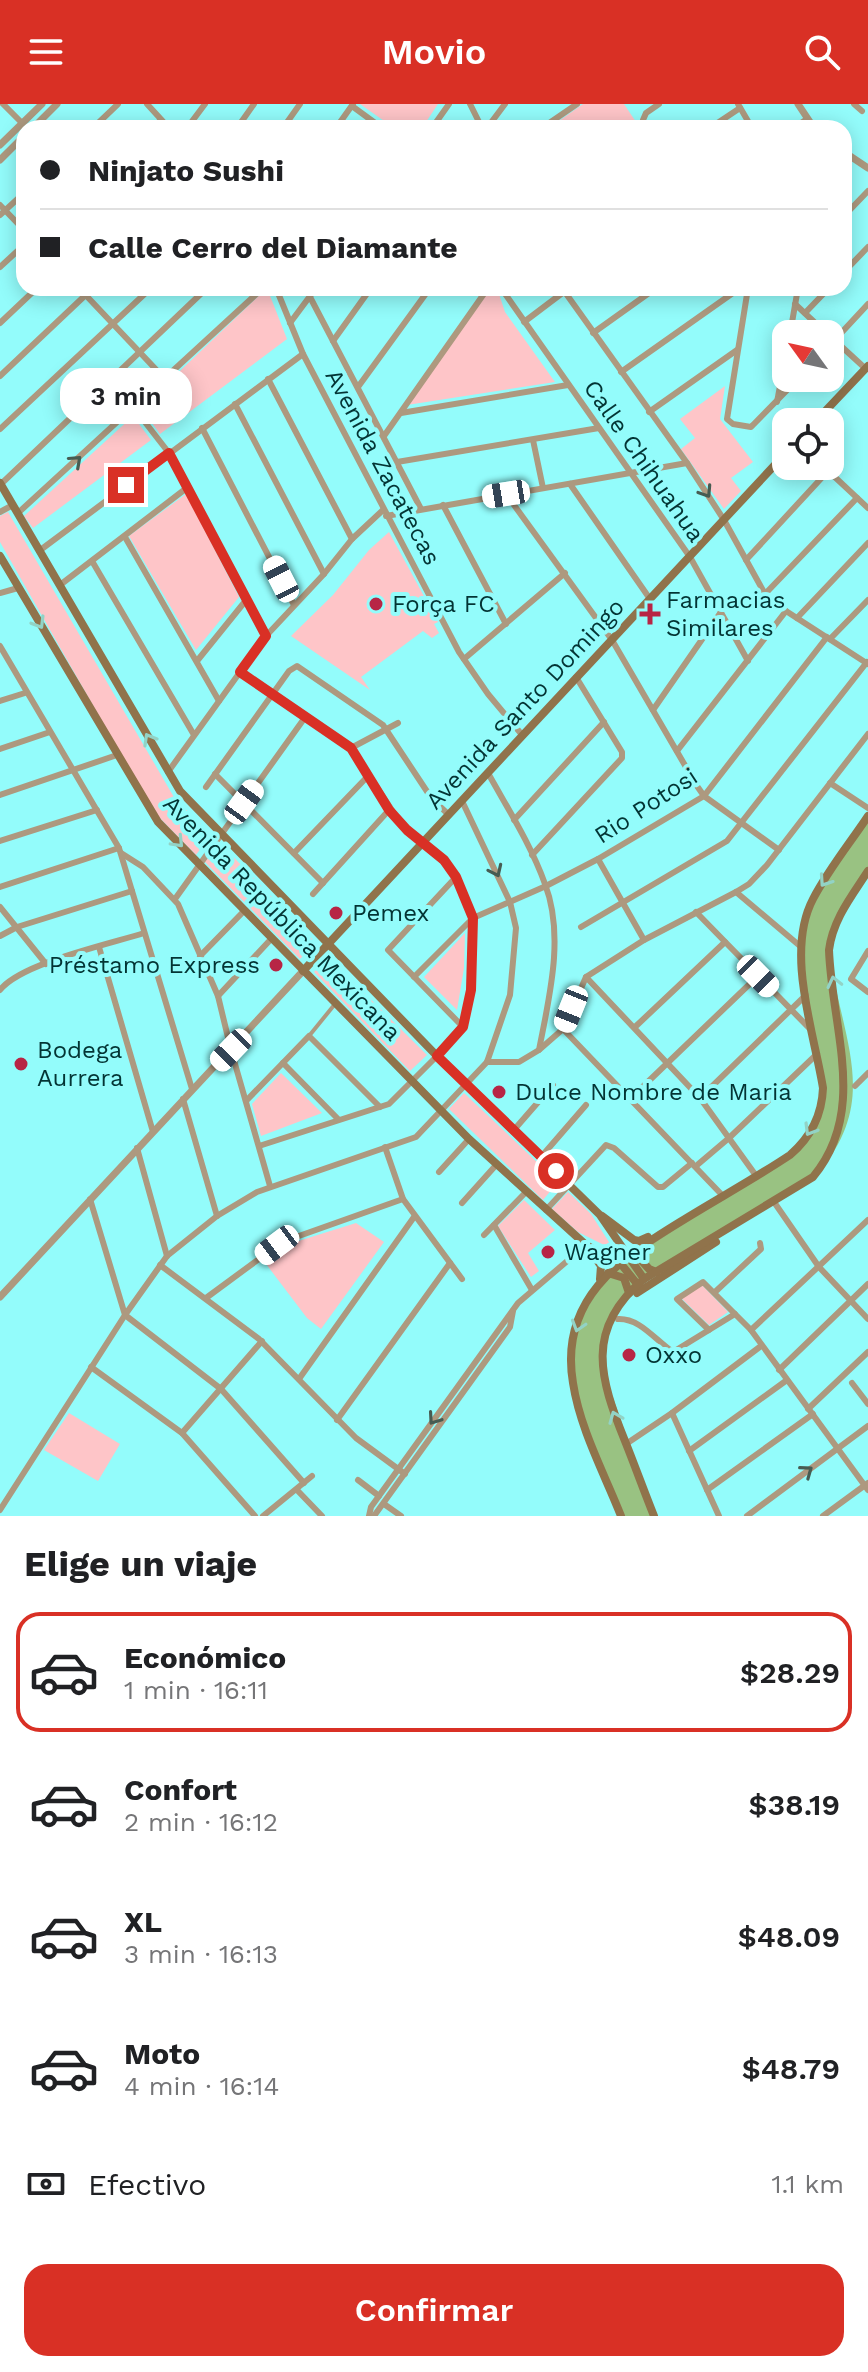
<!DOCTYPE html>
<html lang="es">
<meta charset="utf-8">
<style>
:root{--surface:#fff;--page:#f6f6f6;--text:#202124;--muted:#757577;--line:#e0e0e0;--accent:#d93025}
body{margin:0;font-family:"Work Sans",sans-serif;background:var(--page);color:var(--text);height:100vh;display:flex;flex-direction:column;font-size:30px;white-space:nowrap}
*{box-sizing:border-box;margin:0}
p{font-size:26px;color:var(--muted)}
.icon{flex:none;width:44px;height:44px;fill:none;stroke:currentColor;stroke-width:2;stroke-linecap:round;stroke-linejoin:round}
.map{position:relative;height:1412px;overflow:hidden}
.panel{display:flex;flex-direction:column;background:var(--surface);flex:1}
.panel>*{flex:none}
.banner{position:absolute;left:16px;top:16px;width:836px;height:176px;border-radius:24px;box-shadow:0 4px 20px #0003;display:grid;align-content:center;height:176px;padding:0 24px;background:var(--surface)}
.needle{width:52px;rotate:303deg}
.tools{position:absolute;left:772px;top:216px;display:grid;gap:16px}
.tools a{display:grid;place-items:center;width:72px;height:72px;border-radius:16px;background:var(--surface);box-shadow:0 4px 20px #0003;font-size:40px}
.end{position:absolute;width:36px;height:36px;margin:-18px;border:10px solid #d93025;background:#fff;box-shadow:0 0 0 4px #fff}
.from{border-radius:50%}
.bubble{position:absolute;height:56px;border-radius:24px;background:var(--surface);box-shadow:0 4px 20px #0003;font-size:26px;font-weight:600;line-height:56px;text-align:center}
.car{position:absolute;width:24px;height:48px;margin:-24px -12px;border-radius:10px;box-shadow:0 0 6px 2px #0007;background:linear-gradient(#fff 24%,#345 0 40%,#fff 0 76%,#345 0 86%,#fff 0)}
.banner b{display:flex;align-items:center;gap:28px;height:76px;font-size:30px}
.banner b+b{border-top:2px solid var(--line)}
.banner i{width:20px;height:20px;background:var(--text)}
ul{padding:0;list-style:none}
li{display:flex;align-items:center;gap:24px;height:120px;margin:0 16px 12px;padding:0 8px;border:4px solid transparent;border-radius:24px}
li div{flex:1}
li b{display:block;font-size:30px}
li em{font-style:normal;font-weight:600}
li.active{border-color:var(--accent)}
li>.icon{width:72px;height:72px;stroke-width:1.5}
h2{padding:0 24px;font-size:36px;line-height:96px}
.pay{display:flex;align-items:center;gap:20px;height:88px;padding:0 24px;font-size:30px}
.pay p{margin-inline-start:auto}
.action{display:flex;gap:16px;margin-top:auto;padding:16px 24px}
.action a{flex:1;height:92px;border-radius:24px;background:var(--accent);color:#fff;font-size:32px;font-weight:600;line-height:92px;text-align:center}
header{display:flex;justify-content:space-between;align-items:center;height:104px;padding:0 24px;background:var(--accent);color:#fff;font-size:36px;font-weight:600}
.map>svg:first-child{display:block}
</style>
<header><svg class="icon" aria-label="menu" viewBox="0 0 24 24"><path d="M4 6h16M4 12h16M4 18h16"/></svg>Movio<svg class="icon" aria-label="search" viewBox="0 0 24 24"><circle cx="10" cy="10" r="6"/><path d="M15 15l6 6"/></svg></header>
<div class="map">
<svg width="868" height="1412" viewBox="0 0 868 1412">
<rect width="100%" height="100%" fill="#93fcfb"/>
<g fill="#fec5c8">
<path d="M360,0H438L422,24H394Z"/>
<path d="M583,0H624L640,24H560L556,19Z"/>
<path d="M267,184L287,235L160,330L141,304Z"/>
<path d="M491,184H497L505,208L555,278L407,301Z"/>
<path d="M725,282L720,315L753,358L731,374L741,387L724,405L681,345L695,334L680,315Z"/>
<path d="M133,312L151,336L33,424L24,412Z"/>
<path d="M186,390L239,493L196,546L129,432Z"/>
<path d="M8,408L175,695L211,730L196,751L153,707L0,438V412Z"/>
<path d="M389,428L438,518L434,520L439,529L432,534L423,527L361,573L370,586L291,532L333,491L369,446Z"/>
<path d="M218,737L316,839L300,855L204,757Z"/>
<path d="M465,829L464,864L457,906L424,873Z"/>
<path d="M328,853L427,951L410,967L314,868Z"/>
<path d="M281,969L322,1009L261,1032L252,1000Z"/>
<path d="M464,989L558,1078L543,1096L449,1005Z"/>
<path d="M568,1088L591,1110L614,1146L578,1128L552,1105Z"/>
<path d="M524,1096L555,1126L528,1149L539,1167L531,1173L498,1122Z"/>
<path d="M356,1119L384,1138L321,1225L307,1214L263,1156L276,1144Z"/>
<path d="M701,1180L728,1208L709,1221L680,1193Z"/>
<path d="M69,1309L120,1340L98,1377L44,1346Z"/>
</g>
<path fill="#99c282" d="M868,712C868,727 868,754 868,768C861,789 834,811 831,832C828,852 834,875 838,894C854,963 868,1008 819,1068L638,1181L612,1215L601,1259L654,1412H621L581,1311L572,1276L576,1223L608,1169L801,1042L823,997L800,847L806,810Z"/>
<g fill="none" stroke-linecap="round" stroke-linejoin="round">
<path stroke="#ad997f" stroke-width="4" d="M309,932L335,900"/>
<g stroke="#ad997f" stroke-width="6">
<path d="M3,0L22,19"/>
<path d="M147,0L169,24"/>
<path d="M470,0L482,24"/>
<path d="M738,0L752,24"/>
<path d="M854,0L862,7"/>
<path d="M352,2L382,24"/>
<path d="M93,24L118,0"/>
<path d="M152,24L161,16"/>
<path d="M187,24L205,0"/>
<path d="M237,24L254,0"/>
<path d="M283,24L300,0"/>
<path d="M336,24L353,0"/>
<path d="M432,24L449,0"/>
<path d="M487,24L505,0"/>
<path d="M542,24L577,0"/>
<path d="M647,24L643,16L646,9L659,0"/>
<path d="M710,24L740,4"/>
<path d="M794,24L807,15"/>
<path d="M0,101L24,126"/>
<path d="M0,111L24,89"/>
<path d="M844,112L868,87"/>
<path d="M0,163L24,141"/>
<path d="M844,168L868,143"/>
<path d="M79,184L165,275"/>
<path d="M276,184L303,250L459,548L488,590L523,632"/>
<path d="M501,184L690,453L748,557"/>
<path d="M562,184L687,359L724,416L765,490L786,507L868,560"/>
<path d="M748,184L727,315L733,320L751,323L799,274"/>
<path d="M310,193L421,405"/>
<path d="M795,200L827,230"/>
<path d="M805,209L829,184"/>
<path d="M524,218L569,184"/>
<path d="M0,219L37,184"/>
<path d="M290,219L316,184"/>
<path d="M593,229L656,184"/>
<path d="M790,230L798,184"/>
<path d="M830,232L866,265"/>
<path d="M333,237L371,184"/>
<path d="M830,241L868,200"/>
<path d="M621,268L740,184"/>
<path d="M0,272L93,184"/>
<path d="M268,275L352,435"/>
<path d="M358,283L430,184"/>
<path d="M777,298L786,250"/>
<path d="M235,300L324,470"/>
<path d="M134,304L169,349L266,532"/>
<path d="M649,308L737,246"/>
<path d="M401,309L568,281"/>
<path d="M202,324L294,501"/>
<path d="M0,325L151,184"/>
<path d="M384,332L488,184"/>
<path d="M533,336L543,384"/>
<path d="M397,358L599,324"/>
<path d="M823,362L868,404"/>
<path d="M1,380L207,184"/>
<path d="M570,380L650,495"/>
<path d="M506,390L612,536L697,682L704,692L779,746"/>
<path d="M443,401L506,520"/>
<path d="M0,408L13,401"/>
<path d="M18,409L263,184"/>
<path d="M386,412L687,359"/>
<path d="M125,433L219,597"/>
<path d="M39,447L303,250"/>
<path d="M746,456L828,367"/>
<path d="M92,457L194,631"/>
<path d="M60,481L188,383"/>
<path d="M0,489L18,484"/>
<path d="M765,490L857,394"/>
<path d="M797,514L868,439"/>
<path d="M830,535L868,496"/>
<path d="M0,542L119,744L192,985"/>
<path d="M464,555L565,469"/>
<path d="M197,557L247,495"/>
<path d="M240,568L351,644L399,717L451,765L473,814L471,886L463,923L450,939L389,1000L259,1042"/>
<path d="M0,597L25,589"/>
<path d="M653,606L721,508"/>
<path d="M351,644L398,619"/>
<path d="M0,645L50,628"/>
<path d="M677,647L786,507"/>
<path d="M168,668L266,532L324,470L352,435L383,406"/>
<path d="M488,669C508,705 531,741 545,780C565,832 549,894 539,946"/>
<path d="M215,670L323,779"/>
<path d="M830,679L868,704"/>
<path d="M206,683L289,567L297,562L383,621L432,695L449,711"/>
<path d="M0,691L117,651"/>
<path d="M514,716L604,618"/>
<path d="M0,737L97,706"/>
<path d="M121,749L143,763L178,800L218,892L231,946L270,1082"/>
<path d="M294,749L368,672"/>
<path d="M532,751L622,654V648L576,573"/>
<path d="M598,755L644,836"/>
<path d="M456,773L388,846L463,923"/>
<path d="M0,783L119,744"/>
<path d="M736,788L800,842"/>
<path d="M313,790L389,706"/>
<path d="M175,795L306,612"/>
<path d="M0,803L46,860"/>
<path d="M696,808L811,926"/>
<path d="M581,823L727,737L867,558"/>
<path d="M0,832L17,823L132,787"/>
<path d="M99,843L153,1028"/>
<path d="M868,847L851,875L868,888"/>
<path d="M200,852L244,807"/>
<path d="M414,873L473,814L546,782L598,755L704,692L827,533"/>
<path d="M586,873L700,994L757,1073"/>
<path d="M0,886C21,859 110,840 144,829"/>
<path d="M218,892L272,834"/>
<path d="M635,923L725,838"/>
<path d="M563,925L723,1092"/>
<path d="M487,958H519L539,946L563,925L586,873L644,836L736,788L749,780L767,761L868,630"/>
<path d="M283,959L338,1015"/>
<path d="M855,982L868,969"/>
<path d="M700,994L806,891"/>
<path d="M183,995L217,1112"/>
<path d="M630,995L758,872"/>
<path d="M246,997L309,932L380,1003"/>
<path d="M513,1027L553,981"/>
<path d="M385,1043L403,1095L462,1175"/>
<path d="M137,1044L167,1152"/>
<path d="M541,1053L586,1001"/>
<path d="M696,1062L729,1034L817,950"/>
<path d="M439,1068L469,1035"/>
<path d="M90,1095L125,1211L221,1285L304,1379"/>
<path d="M774,1098L819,1163L868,1215"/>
<path d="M462,1099L497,1060"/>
<path d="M546,1106L606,1041L614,1044L658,1083H663L692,1059"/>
<path d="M494,1121L532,1186"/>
<path d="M484,1131L526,1088"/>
<path d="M160,1161L259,1235L356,1334L405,1370"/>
<path d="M715,1188L761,1145L760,1139"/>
<path d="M206,1194L282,1138L403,1095"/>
<path d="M618,1215C640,1214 655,1236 673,1248L735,1210"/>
<path d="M709,1226L677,1195L703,1178L751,1226L868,1386"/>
<path d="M751,1226L868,1116"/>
<path d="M91,1263L182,1329L255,1412"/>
<path d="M779,1266L868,1180"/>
<path d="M299,1275L414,1113"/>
<path d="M852,1279L868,1300"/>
<path d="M808,1305L868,1248"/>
<path d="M672,1309L719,1412"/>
<path d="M337,1316L450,1159"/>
<path d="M182,1329L262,1237"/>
<path d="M626,1340L672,1309L761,1242"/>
<path d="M689,1347L787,1276"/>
<path d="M358,1376L379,1392"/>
<path d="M297,1386L322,1412"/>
<path d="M707,1386L813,1310"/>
<path d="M384,1400L401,1412"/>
<path d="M0,1406L125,1211L167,1152L217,1112L257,1088L416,1033L487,958L510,891L516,824L510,798L462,697"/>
<path d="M263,1412L312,1372"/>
<path d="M369,1412L371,1403L518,1199L586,1141"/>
<path d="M374,1412L510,1223L513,1207"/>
<path d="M747,1412L868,1322"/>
<path d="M823,1412L868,1379"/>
</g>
<g stroke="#ad997f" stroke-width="7">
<path d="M798,0L814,24"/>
<path d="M33,24L57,0"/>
<path d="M0,41L42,0"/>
<path d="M844,48L868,64"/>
<path d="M0,56L24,32"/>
<path d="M0,1193L303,867"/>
</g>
<g stroke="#90734b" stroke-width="8">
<path d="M815,318L868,262"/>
<path d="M0,379L180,687L437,952L600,1111L644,1175"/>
<path d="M0,452L158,718L469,1035L586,1141L621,1160L638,1181"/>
<path d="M303,867L786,349"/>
<path d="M602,1112L634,1136L639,1137L648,1133"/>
<path d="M587,1142L601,1162L600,1175"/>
<path d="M643,1142L641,1156L649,1165L656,1168"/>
<path d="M608,1169L624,1174L629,1189"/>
<path d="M637,1189L716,1138"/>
<path d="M621,1412C604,1369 580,1325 573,1279C559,1196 618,1156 680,1118C717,1095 754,1075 790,1051C811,1033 822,1011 823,984C814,928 785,848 813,795C828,766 850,739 868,712"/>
<path d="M654,1412C644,1387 635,1362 625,1337C600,1275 584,1225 644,1175L813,1073C868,1007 832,926 829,846C833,815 852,792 868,767"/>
</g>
</g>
<defs><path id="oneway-chevron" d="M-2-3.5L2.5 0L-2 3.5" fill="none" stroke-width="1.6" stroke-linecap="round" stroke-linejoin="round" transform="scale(2)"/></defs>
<g stroke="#475c52">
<use href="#oneway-chevron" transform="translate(76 357) rotate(-42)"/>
<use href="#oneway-chevron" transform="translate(706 388) rotate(57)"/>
<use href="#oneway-chevron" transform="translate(496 767) rotate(65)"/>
<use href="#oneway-chevron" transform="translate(434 1315) rotate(125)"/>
<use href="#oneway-chevron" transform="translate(807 1367) rotate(-36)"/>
</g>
<g stroke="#92d3c6">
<use href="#oneway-chevron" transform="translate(39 519) rotate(59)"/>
<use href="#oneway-chevron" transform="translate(149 635) rotate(-120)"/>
<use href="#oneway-chevron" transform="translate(178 738) rotate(46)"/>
<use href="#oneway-chevron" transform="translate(825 777) rotate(124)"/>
<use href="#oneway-chevron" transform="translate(834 878) rotate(-103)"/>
<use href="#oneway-chevron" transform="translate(810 1026) rotate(121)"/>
<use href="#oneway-chevron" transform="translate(578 1222) rotate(107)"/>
<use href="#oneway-chevron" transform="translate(615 1313) rotate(-112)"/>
</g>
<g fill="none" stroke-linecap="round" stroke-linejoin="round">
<path stroke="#d93025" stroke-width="10" d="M126,381L169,349L266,532L240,568L351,644L389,706L407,726L444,756L456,773L473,814L471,886L463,923L437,952L556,1067"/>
</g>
<g fill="#b72545" stroke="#93fcfb" stroke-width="3">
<circle cx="376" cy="500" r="8"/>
<path d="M646 498h8v8h8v8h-8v8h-8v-8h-8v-8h8z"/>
<circle cx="336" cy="809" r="8"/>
<circle cx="276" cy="861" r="8"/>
<circle cx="21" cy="960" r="8"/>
<circle cx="499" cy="988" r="8"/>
<circle cx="548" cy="1148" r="8"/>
<circle cx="629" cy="1251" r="8"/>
</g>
<g text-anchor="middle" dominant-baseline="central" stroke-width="8" stroke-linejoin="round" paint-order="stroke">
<g font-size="24" fill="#033434" stroke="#93fcfb">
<text transform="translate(644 357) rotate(55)">Calle Chihuahua</text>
<text transform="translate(383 363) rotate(62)">Avenida Zacatecas</text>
<text transform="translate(525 600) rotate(-47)">Avenida Santo Domingo</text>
<text transform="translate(646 702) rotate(-33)">Rio Potosi</text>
<text transform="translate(282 814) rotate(46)">Avenida República Mexicana</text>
</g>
<g font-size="24" fill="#033434" stroke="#93fcfb" text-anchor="start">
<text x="666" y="496">Farmacias<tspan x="666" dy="28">Similares</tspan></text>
<text x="392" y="500">Força FC</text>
<text x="352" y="809">Pemex</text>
<text x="260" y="861" text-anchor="end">Préstamo Express</text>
<text x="37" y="946">Bodega<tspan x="37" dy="28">Aurrera</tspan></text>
<text x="515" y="988">Dulce Nombre de Maria</text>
<text x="564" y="1148">Wagner</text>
<text x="645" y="1251">Oxxo</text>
</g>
</g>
</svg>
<div class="tools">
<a><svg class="needle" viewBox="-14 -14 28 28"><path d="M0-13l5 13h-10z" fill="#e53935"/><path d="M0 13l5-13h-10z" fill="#757577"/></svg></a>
<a><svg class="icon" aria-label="locate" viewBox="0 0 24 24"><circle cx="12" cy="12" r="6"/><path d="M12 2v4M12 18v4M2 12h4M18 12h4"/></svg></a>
</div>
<i class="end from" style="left:556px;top:1067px"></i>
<i class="end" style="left:126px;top:381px"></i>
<div class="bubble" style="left:60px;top:264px;width:132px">3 min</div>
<i class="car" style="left:506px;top:390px;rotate:261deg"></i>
<i class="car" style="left:281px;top:475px;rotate:333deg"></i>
<i class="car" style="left:244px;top:698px;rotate:36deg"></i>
<i class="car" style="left:758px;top:872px;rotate:135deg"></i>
<i class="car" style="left:571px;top:905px;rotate:202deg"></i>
<i class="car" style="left:231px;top:946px;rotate:224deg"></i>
<i class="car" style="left:277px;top:1141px;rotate:233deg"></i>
<div class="banner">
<b><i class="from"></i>Ninjato Sushi</b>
<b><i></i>Calle Cerro del Diamante</b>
</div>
</div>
<section class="panel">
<h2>Elige un viaje</h2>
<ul>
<li class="active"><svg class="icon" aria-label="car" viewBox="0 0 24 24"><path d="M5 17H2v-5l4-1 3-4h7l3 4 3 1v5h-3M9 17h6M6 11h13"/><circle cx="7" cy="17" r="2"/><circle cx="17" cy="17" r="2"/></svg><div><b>Económico</b><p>1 min · 16:11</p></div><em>$28.29</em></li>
<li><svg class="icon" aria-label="car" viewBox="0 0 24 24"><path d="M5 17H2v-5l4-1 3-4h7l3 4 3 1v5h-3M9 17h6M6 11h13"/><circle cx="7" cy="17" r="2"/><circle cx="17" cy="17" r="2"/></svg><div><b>Confort</b><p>2 min · 16:12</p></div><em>$38.19</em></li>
<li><svg class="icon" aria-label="car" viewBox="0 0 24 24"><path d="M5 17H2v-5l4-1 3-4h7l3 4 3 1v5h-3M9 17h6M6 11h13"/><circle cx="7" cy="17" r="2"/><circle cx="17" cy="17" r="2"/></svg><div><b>XL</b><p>3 min · 16:13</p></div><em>$48.09</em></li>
<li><svg class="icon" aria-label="car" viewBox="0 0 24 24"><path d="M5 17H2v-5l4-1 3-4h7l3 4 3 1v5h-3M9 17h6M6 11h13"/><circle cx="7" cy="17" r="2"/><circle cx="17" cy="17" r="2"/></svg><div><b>Moto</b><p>4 min · 16:14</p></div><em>$48.79</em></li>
</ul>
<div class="pay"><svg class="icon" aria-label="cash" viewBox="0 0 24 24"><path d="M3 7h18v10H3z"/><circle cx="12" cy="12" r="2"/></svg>Efectivo<p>1.1 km</p></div>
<div class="action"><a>Confirmar</a></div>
</section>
